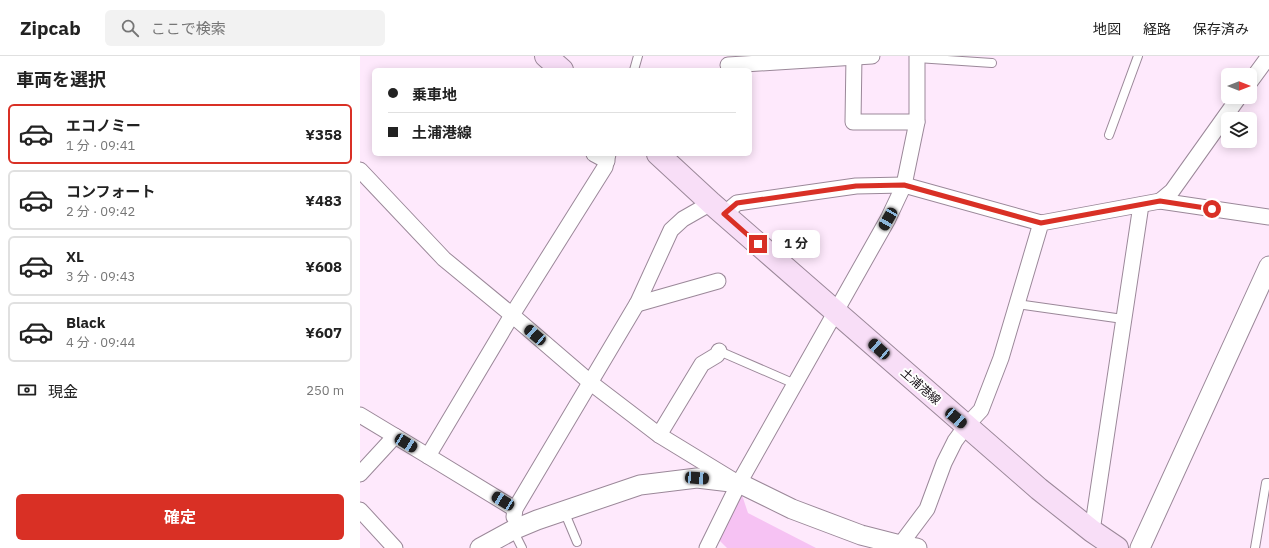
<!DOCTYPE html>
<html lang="ja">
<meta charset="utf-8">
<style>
:root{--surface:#fff;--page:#f2f2f2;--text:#222;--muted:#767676;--line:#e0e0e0;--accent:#d93025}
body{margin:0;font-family:"IBM Plex Sans","Noto Sans JP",sans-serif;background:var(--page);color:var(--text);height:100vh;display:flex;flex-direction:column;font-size:15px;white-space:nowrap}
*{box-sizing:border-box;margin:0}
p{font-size:13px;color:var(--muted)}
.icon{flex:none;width:22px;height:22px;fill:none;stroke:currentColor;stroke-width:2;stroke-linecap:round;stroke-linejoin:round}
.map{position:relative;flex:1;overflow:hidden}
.drawer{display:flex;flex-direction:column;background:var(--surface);width:360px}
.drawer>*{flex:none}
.hud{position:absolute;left:12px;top:12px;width:380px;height:88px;border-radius:6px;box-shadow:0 2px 10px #0003;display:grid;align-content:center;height:88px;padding:0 16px;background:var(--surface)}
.needle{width:26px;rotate:90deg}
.fabs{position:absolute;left:861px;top:12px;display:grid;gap:8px}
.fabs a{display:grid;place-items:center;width:36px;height:36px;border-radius:6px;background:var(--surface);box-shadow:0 2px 10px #0003;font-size:20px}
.end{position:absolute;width:18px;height:18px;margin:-9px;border:5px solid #d93025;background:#fff;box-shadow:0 0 0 2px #fff}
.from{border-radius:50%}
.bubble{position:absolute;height:28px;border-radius:6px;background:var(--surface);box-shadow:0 2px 10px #0003;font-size:13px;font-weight:700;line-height:28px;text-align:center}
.car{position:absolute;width:12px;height:24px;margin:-12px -6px;border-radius:5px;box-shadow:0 0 3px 1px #0007;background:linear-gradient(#222 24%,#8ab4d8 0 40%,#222 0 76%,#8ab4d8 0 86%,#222 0)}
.hud b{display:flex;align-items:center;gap:14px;height:38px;font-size:15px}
.hud b+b{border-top:1px solid var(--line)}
.hud i{width:10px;height:10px;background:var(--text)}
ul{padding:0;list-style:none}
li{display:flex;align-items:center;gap:12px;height:60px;margin:0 8px 6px;padding:0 8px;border:2px solid var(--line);border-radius:6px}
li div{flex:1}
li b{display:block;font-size:15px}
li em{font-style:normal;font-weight:700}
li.current{border-color:var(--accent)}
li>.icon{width:36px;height:36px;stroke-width:1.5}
h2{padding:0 16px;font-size:18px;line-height:48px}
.pay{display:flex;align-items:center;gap:10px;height:44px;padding:0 16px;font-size:15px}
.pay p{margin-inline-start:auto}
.primary-button{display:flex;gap:8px;margin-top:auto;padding:8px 16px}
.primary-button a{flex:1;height:46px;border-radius:6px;background:var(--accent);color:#fff;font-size:16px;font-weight:700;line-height:46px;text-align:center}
header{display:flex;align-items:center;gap:24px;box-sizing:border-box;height:56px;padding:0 20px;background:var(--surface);border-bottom:1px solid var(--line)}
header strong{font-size:19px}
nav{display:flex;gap:22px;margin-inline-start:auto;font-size:14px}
.search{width:280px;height:36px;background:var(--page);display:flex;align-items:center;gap:10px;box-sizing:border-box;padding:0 14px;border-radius:6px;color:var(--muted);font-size:15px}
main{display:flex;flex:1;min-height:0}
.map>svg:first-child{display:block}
</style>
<header>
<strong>Zipcab</strong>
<div class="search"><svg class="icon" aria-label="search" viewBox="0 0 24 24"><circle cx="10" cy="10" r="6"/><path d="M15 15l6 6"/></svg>ここで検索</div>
<nav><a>地図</a><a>経路</a><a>保存済み</a></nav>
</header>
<main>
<section class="drawer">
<h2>車両を選択</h2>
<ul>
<li class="current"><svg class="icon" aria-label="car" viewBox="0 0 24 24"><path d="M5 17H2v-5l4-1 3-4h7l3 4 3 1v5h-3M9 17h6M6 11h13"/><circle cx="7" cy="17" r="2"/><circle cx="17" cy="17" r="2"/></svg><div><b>エコノミー</b><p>1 分 · 09:41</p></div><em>¥358</em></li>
<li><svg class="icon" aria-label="car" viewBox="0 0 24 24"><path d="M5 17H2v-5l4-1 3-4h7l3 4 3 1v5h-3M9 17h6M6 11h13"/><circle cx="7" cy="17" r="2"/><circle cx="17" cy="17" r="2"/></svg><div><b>コンフォート</b><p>2 分 · 09:42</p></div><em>¥483</em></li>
<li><svg class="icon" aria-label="car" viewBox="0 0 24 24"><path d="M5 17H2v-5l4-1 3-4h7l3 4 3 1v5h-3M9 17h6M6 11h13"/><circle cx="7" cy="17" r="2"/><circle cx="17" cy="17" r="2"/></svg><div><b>XL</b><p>3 分 · 09:43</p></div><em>¥608</em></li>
<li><svg class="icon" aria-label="car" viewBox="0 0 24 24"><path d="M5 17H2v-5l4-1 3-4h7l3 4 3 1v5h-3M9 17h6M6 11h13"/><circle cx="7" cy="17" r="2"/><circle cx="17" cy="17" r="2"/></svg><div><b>Black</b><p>4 分 · 09:44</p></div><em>¥607</em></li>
</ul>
<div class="pay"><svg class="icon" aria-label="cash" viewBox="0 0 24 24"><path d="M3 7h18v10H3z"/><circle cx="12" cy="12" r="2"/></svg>現金<p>250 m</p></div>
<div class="primary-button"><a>確定</a></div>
</section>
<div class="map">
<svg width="909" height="492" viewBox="0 0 909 492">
<rect width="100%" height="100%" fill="#fee9fc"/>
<path fill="#f6c2f3" d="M381,436L388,457L456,492H367L358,483Z"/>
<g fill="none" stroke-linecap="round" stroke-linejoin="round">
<g stroke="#9b8899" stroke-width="10">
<g id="service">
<path d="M557,2L632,7"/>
<path d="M274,14L278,0"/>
<path d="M749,79L778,0"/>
<path d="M657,248L763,263"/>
<path d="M359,295L435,328"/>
<path d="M204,455L217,486"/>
<path d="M153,474L162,492"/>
<path d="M895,492L906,427H909"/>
</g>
</g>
<g stroke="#9b8899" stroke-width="17">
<g id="minor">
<path d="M494,0L493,66H557"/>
<path d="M368,9L512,0"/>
<path d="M890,26L909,0"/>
<path d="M234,98L247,105"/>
<path d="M0,114L84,203L152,259L231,327L299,379L376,426"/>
<path d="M800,145L812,135L879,41"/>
<path d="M364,158L377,147L496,130L544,129L681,167"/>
<path d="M277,248L358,225"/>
<path d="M0,359L68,400"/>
<path d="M299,379L342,308L357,299L359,295"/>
<path d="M0,418L35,380"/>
<path d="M155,453L68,400L152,259L245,111L248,98"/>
<path d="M0,454L35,492"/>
<path d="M154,461L155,453L278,246L311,174L323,163L351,147"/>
<path d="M732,475L781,149"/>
<path d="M540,489L567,453L584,407L595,385L606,370L621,354L641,302L681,167L800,145L909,161"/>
<path d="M347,492L379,427L528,163L544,129L557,66V0"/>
</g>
</g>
<g stroke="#9b8899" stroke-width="21">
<g id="tertiary">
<path d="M120,492L153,474L177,464L280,429L337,422L379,427L432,453L501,479L540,489L557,492"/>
<path d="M780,492L909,210"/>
</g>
</g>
<g stroke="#9b8899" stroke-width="24">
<g id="secondary">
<path d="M186,0L202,14"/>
<path d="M298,98L351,147L679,433L732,475L757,492"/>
</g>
</g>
<use href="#service" stroke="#fff" stroke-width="8"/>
<use href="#minor" stroke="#fff" stroke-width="15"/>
<use href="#tertiary" stroke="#fff" stroke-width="19"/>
<use href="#secondary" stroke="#f8def7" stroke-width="22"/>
</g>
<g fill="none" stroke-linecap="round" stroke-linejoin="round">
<path stroke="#d93025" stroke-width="5" d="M398,188L364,158L377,147L496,130L544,129L681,167L800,145L852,153"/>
</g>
<g text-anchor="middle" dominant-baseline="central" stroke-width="4" stroke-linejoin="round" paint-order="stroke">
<g font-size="12" fill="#140d14" stroke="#fefefe">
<text transform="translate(561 330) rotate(41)">土浦港線</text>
</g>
</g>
</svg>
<div class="fabs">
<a><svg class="needle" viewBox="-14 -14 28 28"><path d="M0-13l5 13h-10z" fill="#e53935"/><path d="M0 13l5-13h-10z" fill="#767676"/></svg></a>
<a><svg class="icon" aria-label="layers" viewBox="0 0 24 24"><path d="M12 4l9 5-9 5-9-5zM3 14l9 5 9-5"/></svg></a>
</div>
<i class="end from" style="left:852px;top:153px"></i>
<i class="end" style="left:398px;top:188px"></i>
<div class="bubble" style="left:412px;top:174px;width:48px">1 分</div>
<i class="car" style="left:528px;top:163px;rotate:210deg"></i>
<i class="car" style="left:175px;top:279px;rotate:311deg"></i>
<i class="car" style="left:519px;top:293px;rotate:312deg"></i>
<i class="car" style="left:596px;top:362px;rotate:131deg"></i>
<i class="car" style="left:46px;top:387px;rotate:121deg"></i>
<i class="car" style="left:337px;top:422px;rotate:94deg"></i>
<i class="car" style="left:143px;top:445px;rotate:302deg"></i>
<div class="hud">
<b><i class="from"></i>乗車地</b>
<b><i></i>土浦港線</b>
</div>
</div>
</main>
